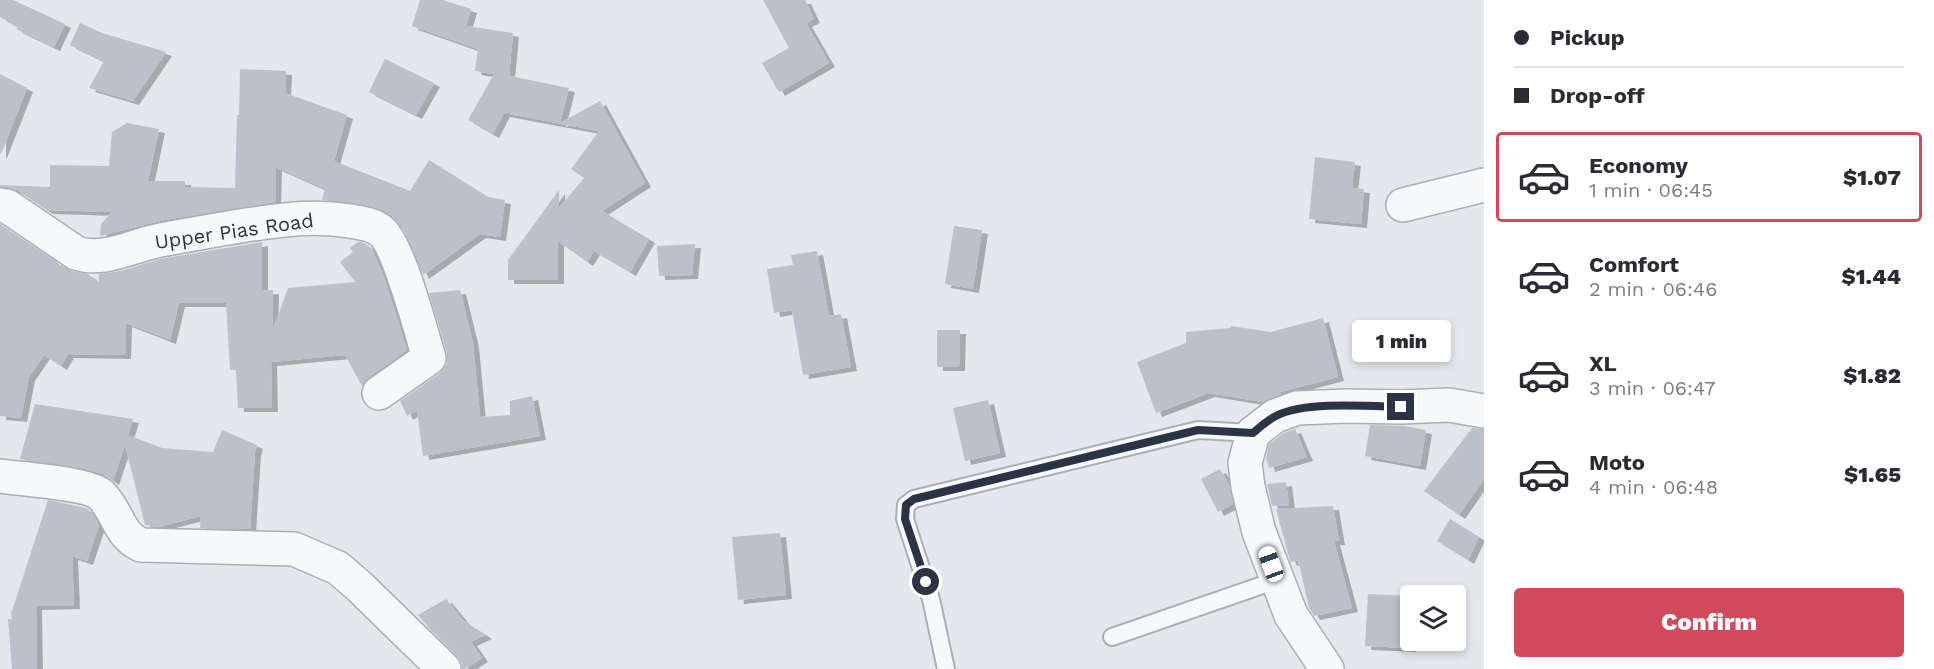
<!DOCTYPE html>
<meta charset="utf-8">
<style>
:root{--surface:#fff;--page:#f7f7f7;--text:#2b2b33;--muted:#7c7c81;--line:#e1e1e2;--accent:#d1495b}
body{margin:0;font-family:"Work Sans",sans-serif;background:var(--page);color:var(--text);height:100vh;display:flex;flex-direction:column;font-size:22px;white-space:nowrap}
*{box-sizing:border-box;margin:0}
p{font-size:20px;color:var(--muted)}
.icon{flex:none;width:33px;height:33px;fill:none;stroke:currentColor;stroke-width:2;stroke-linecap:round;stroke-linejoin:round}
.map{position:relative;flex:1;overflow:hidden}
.sheet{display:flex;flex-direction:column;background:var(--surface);width:450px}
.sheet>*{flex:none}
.top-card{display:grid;align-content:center;height:132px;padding:0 30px;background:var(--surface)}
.controls{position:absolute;left:1400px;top:585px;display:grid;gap:12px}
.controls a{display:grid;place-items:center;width:66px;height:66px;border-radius:6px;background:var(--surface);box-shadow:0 3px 9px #0003;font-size:30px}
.end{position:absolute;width:27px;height:27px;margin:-14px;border:8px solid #2b3445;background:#fff;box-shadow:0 0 0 3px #fff}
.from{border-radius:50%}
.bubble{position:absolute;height:42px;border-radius:6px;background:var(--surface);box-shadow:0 3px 9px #0003;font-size:20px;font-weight:800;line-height:42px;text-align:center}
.car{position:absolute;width:18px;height:36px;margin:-18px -9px;border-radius:8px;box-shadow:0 0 4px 2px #0007;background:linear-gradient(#fff 24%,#345 0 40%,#fff 0 76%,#345 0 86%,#fff 0)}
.top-card b{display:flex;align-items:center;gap:21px;height:57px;font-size:22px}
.top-card b+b{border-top:2px solid var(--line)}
.top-card i{width:15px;height:15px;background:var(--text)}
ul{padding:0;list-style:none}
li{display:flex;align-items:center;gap:18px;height:90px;margin:0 12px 9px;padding:0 18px;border:3px solid transparent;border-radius:6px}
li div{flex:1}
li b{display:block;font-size:22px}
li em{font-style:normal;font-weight:800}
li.current{border-color:var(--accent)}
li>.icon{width:54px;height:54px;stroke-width:1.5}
.action{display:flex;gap:12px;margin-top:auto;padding:12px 30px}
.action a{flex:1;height:69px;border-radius:6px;background:var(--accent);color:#fff;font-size:24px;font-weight:800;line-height:69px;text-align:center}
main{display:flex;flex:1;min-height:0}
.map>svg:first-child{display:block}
</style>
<main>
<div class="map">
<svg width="1484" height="669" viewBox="0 0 1484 669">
<defs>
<filter id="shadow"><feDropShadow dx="6" dy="4" stdDeviation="0" flood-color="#0004"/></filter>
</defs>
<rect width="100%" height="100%" fill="#e4e7ec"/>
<g fill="#bbc0ca" filter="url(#shadow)">
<path d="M0,0H13L65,24L54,47L16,29L18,27L0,17Z"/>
<path d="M420,0H443L471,9L466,26L513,33L509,75H505L569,88L560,123L600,101L645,183L602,211L649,239L630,272L594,251L587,262L558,241V280H508V260L559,190V208L584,178L571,169L599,131L504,113L493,134L468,120L494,74L475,71L478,49L412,26Z"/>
<path d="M763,0H805L814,19L806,23L829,63L779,92L762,63L789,48Z"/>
<path d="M80,23L102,33L166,52L133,101L89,88L104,61L70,45Z"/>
<path d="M385,59L434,83L416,115L369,92Z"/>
<path d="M240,69L286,71L285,93L347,115L334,161L410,191L429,160L488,197L505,200L500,237L480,234L423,275L404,231L392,216L370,206L322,200L325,189L276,167L275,202L164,220L100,236L101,224L112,212L47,210L17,190L0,187V185L50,187V165L109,166L112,132L127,123L159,129L148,181H185V187L235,188L237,115H239Z"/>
<path d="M0,74L27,88L1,154H0Z"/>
<path d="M1315,157L1355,162L1352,188L1364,189L1361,224L1309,219Z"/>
<path d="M0,224L49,257L58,266L60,265L72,271L88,274L99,284V274L121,271L160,259L262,242V291L273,290L272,332L288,288L355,282L340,262L353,252L350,248L358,242L364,243L372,249L384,277L407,350L368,378L362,386L345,355L271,362L272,408H238L236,370H230L226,303H179L170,340L126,323L125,355L68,354L61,366L44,355L29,377L21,418L0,416Z"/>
<path d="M954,226L982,230L973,289L945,284Z"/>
<path d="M695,244L692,275L659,276L657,246Z"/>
<path d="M817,251L829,316L841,314L851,367L803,375L792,310L774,313L767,269L793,265L791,255Z"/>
<path d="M460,290L473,343L480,417L510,415V401L532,396L540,436L423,456L417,410L407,416L400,401L440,373L447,364V353L429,293Z"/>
<path d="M1323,318L1338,377L1281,392V394L1263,402L1209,393L1156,413L1137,362L1186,343V332L1230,328L1231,326L1271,332Z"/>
<path d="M937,330H960L959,367H937Z"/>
<path d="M988,400L1000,453L965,461L953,408Z"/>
<path d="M35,404L133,419L128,435L162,448L213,452L222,430L257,445L255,452L250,529L200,528L201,516L158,527L145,525L125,445L113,481L103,474L86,469L20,459Z"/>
<path d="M1370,425L1404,426L1426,430L1420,466L1365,456Z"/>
<path d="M1472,428L1484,429V479L1459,515L1424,491Z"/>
<path d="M1295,429L1307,457L1269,468L1266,458L1269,444L1284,433Z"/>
<path d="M1220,469L1229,485L1233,504L1218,512L1201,479Z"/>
<path d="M1286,482L1289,505L1272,506L1267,484Z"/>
<path d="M48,500L86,508L92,513L99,525L87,561L72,556L74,605L36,606L37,669H12L8,619H12L11,614Z"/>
<path d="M1333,506L1339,541H1334L1352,608L1314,616L1309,607L1298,560L1291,562L1289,557L1276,509Z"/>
<path d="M1450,519L1479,537L1468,560L1437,541Z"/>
<path d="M780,533L786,595L738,600L732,537Z"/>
<path d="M1368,594L1410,596V648L1365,646Z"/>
<path d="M446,599L464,621L486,635L471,642L482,658L465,669H462V663L457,656L430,629L418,615Z"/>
</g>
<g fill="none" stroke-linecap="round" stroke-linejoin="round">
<g stroke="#a9aeb7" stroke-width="20">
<g id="lane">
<path d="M1112,637L1277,580"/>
<path d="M946,669L931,599L905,519L906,505L914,499L1198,430L1253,433"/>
</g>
</g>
<g stroke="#a9aeb7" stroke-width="36">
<g id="street">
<path d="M0,205L7,206L76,253C103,262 129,247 156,241C186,235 216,230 246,225C284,220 312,215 350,221C360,223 373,224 381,231C398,244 422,334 429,358L379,393"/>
<path d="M1403,205L1484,185"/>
<path d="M0,476C20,479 88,483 101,495C118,511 118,535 141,545L294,549L338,568L360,587L444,669"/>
<path d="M1327,669L1291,615L1259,532L1248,487L1245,463L1253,433L1275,416L1297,408L1347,406L1401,407L1449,405L1484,411"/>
</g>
</g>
<use href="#lane" stroke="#f7f8fa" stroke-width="16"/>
<use href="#street" stroke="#f7f8fa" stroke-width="33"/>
</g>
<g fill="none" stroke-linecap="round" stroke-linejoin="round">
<path stroke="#2b3445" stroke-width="8" d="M926,582L905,519L906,505L914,499L1198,430L1253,433C1260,427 1268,420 1276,416C1304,401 1369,406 1401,407"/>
</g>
<g text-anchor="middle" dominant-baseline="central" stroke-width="5" stroke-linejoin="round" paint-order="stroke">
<g font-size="20" fill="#2b3445" stroke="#f4f6f9">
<text transform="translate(234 231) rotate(-8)">Upper Pias Road</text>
</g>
</g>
</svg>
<div class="controls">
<a><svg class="icon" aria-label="layers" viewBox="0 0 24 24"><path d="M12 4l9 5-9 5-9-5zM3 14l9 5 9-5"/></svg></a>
</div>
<i class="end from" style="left:926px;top:582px"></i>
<i class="end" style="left:1401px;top:407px"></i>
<div class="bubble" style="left:1352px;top:320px;width:99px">1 min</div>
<i class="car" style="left:1271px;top:564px;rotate:340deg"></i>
</div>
<section class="sheet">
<div class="top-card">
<b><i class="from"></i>Pickup</b>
<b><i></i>Drop-off</b>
</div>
<ul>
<li class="current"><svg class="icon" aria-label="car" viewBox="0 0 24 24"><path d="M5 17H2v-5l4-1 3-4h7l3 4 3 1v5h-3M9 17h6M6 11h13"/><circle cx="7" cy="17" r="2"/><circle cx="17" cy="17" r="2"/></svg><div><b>Economy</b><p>1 min · 06:45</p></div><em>$1.07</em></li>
<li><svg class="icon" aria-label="car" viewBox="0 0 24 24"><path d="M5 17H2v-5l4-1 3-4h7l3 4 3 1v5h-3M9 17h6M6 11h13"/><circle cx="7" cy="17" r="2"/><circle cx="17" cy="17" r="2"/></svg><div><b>Comfort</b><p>2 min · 06:46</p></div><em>$1.44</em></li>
<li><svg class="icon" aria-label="car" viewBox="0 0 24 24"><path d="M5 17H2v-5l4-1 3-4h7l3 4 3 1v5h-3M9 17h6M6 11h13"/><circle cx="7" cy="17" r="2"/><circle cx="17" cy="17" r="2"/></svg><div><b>XL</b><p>3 min · 06:47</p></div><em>$1.82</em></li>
<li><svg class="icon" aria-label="car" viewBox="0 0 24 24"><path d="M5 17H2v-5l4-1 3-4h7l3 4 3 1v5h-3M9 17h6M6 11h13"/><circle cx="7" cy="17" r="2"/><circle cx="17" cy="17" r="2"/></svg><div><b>Moto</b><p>4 min · 06:48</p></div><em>$1.65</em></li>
</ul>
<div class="action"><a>Confirm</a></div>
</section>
</main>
